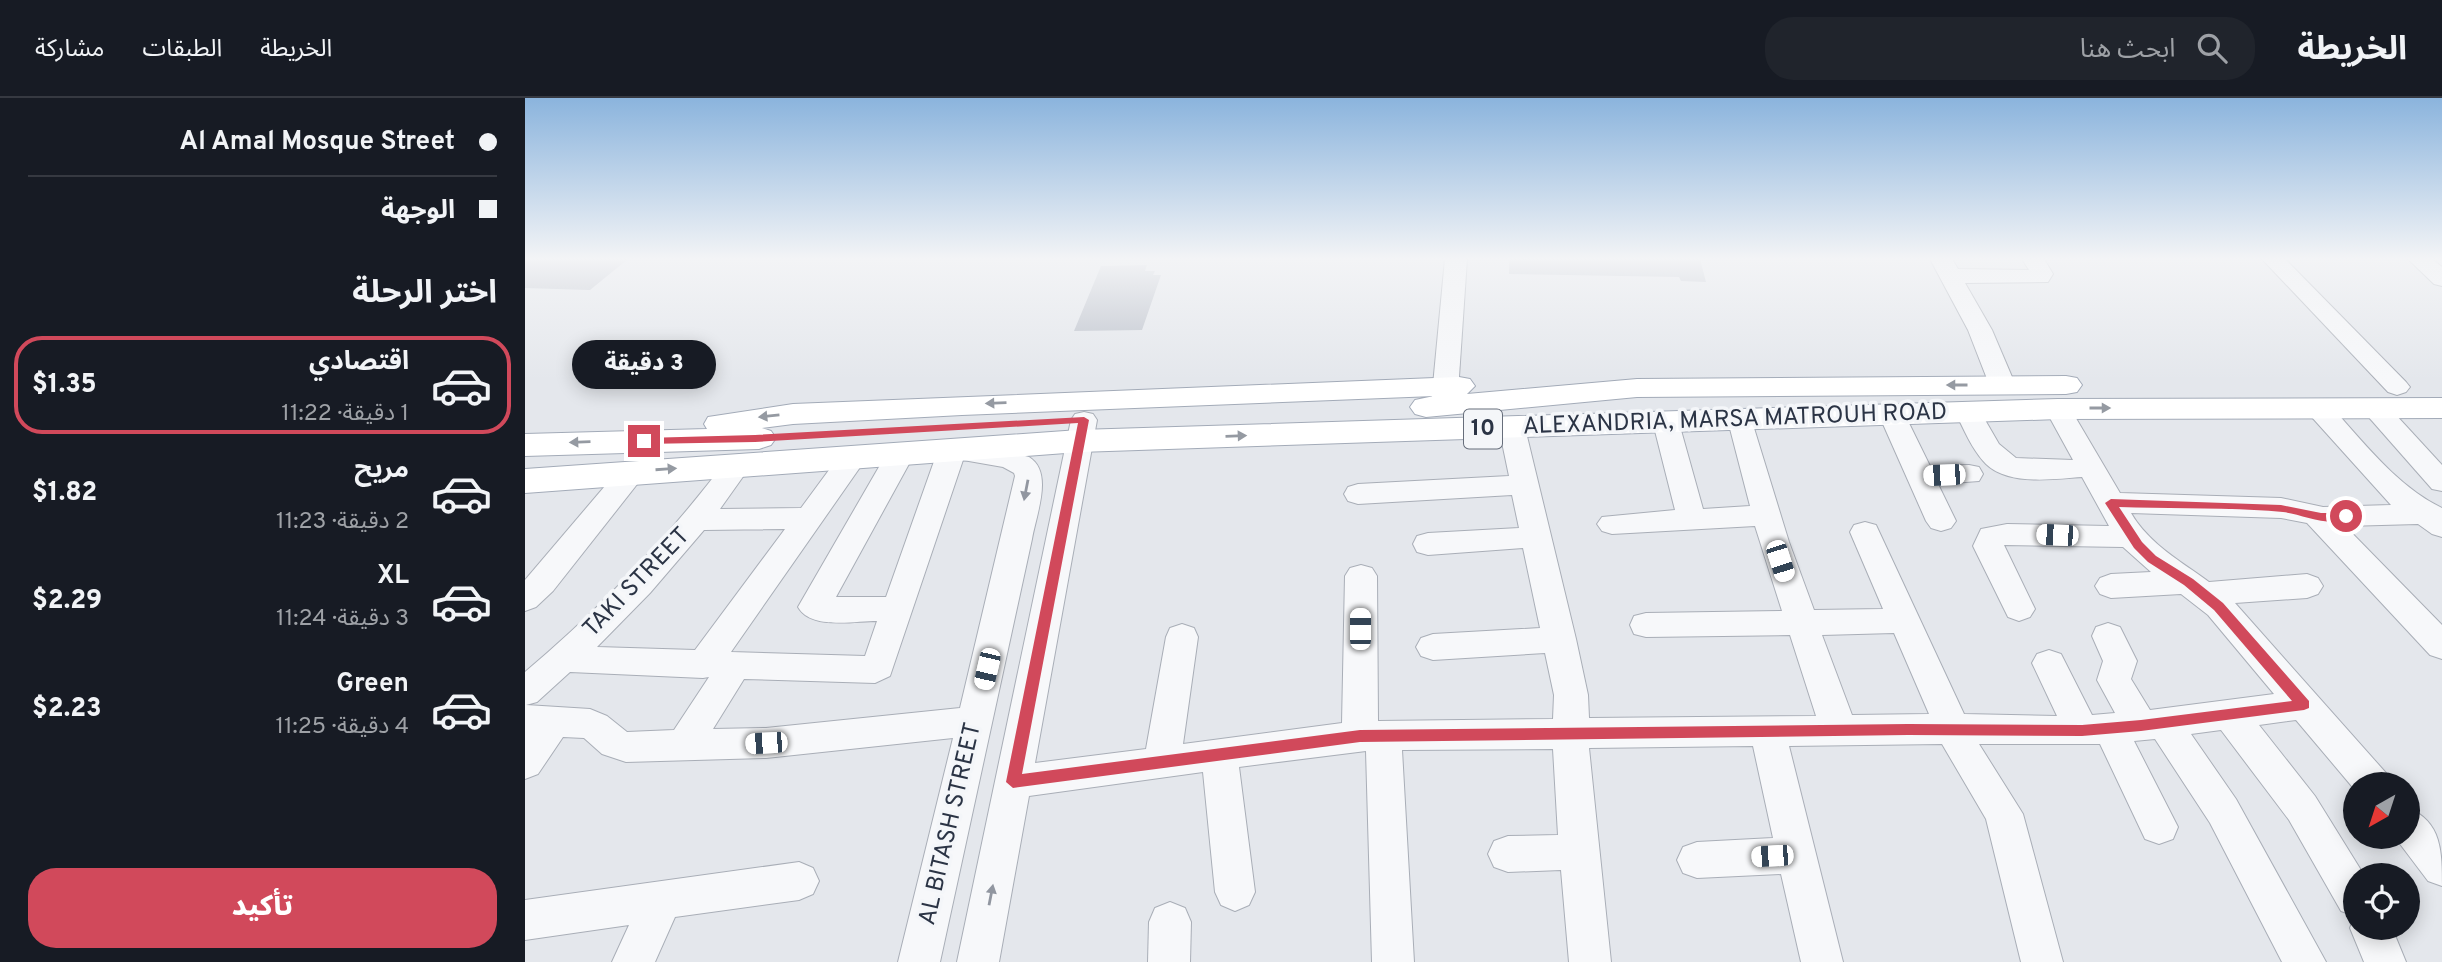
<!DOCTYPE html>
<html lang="ar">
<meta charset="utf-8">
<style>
:root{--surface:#171b24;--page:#20242c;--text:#f1f3f6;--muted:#9ea1a6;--line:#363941;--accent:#d1495b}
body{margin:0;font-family:Overpass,"Noto Sans Arabic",sans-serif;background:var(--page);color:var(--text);direction:rtl;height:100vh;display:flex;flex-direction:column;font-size:26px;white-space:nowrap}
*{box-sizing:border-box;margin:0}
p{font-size:23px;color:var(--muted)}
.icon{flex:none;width:38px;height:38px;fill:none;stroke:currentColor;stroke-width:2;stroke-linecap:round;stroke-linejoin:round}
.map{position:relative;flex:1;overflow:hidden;direction:ltr}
.drawer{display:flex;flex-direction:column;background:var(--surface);width:525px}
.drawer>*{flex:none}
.top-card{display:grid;align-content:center;height:154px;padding:0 28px;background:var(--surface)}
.needle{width:46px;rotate:219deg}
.buttons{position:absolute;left:1818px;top:674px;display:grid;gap:14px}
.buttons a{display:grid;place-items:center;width:77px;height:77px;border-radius:50%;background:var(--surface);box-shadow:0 4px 18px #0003;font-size:35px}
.end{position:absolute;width:32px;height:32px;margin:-16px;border:9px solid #d1495b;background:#fff;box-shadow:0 0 0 4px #fff}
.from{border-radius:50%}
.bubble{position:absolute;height:49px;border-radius:24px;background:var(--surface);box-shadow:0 4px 18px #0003;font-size:23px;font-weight:800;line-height:49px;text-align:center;direction:rtl}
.car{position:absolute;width:21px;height:42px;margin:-21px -10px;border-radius:9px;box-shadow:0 0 5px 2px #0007;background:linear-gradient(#fff 24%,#345 0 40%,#fff 0 76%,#345 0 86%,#fff 0)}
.top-card b{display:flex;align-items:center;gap:24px;height:66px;font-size:26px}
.top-card b+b{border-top:2px solid var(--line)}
.top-card i{width:18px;height:18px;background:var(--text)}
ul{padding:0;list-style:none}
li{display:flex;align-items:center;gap:21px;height:98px;margin:0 14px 10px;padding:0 14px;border:4px solid transparent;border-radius:28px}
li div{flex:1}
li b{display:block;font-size:26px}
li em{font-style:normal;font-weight:800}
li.selected{border-color:var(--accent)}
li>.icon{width:63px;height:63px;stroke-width:1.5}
h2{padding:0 28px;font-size:32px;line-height:84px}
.button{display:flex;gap:14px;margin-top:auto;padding:14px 28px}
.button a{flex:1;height:80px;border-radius:28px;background:var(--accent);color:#fff;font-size:28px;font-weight:800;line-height:80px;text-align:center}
header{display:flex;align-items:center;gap:42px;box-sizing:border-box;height:98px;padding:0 35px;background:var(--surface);border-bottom:2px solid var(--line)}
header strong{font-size:33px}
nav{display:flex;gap:38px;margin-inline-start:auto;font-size:24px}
.search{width:490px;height:63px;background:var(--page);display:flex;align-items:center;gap:18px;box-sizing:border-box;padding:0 24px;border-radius:28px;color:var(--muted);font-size:26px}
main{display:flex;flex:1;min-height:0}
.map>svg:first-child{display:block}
</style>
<header>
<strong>الخريطة</strong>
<div class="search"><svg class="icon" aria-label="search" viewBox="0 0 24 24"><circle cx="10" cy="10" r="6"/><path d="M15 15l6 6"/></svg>ابحث هنا</div>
<nav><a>الخريطة</a><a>الطبقات</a><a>مشاركة</a></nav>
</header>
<main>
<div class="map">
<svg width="1917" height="864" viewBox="0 0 1917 864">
<rect width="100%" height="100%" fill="#e4e7ec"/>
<g fill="#bbc0ca">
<path d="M0,161H103L65,192L0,190Z"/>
<path d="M984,161H1175L1181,184L1156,183L1154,179L984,176Z"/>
<path d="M622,167L620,173H630L628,177H636L617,232L549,233L576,168Z"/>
</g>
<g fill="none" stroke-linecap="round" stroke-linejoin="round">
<g stroke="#a9aeb7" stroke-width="2">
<g id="minor">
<path d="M920,161H942L932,308L928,314L919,316L910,314L906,308Z"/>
<path d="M1405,161H1427L1433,171L1504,172L1497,161H1519L1528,176L1523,184L1440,185L1467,232L1490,286L1486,291L1477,294L1468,291L1464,286L1443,232Z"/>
<path d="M1737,161H1760L1881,284L1885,289L1881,294L1872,297L1863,294Z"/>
<path d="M1883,161H1907L1917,169V188L1909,186Z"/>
<path d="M1793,302L1802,304C1837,342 1871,388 1917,410V439L1907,436L1893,426L1820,428L1917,527V561L1905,557L1782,425L1756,420L1606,415C1624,446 1657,464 1684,484L1782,476L1793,480L1798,488L1793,496L1782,500L1710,505L1861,675L1867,686H1830V692L1771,622L1734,627L1790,698L1839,777H1830V830H1867L1881,864H1839L1825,830L1830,818L1816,813L1764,722L1696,632L1666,636L1711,701L1801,864H1757L1685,725L1630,641L1609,643L1653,729L1648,741L1634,746L1620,741L1575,646H1454L1498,716L1538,864H1496L1461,721L1417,646L1264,648L1318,864H1276L1256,776L1172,780L1158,775L1152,762L1158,749L1172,744L1248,740L1228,648L1064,650L1086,864H1044L1036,772L983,774L969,769L963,756L969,743L983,738L1033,737L1028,651L877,652L889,864H847L841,653L714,669L730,794L724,807L710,813L696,807L690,794L678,674L504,698L474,864H432L546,322L550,316L559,314L568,316L572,322L510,665L621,651L641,539L645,530L657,526L669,530L673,539L658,646L817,625L820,478L825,470L836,467L847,470L852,478L853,623L1028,621L1029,597L1020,555L908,562L896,558L891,549L896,540L908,536L1015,530L998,450L903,457L892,454L888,446L892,438L903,435L994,430L987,397L833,406L823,403L819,396L823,389L833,386L984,378L974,330L978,324L987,322L996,324L1000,330L1051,541L1063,597L1064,620L1291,618L1265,537L1121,539L1109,536L1105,527L1109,518L1121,515L1257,513L1230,428L1087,436L1077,433L1072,426L1077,419L1150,412L1128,325L1132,319L1141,317L1150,319L1154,325L1178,411L1225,408L1203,323L1207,317L1216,315L1225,317L1264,444L1289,512L1358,511L1325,434L1329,427L1340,424L1351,427L1439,616L1532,618L1507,565L1512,556L1524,552L1536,556L1567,617L1590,615L1572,582L1578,563L1567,538L1571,529L1583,525L1595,529L1612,563L1606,581L1625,612L1749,596L1683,517L1656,496L1586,500L1575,496L1570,488L1575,480L1586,476L1626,474L1598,449L1479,447L1510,511L1505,519L1494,523L1483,519L1448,448L1456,431L1482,426L1584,428L1557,379C1529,381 1484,388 1461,366C1447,352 1439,331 1430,314L1434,308L1443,306L1452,308L1474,346L1491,360L1548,362L1520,311L1524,305L1533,303L1542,305L1595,395L1756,400L1798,409L1866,407L1784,316L1780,310L1784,304ZM1369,535L1404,616L1327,617L1297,537Z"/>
<path d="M1850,302L1859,304L1917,367V393L1907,391L1841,316L1837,310L1841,304Z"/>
<path d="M1367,309L1376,311L1380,317L1405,368L1444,367L1454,369L1458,376L1454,383L1413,386L1431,423L1426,430L1416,433L1406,430L1401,423L1354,317L1358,311Z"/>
<path d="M435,342L504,359C529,374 511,417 507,441L415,864H373L428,640L241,660L101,664L77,656L59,640L38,639L13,676L0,681V574C76,510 144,439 203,360L213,357L223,360L227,366L195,411L276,410L318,353L328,350L338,353L342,359L338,365L206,554L340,558L352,523C329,523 286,532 273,509L362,355L366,349L376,346L386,349L390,355L311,499H361L413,352L417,346ZM438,362L478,369L489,375L490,378L435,610L241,630L188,631L219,581L350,585L365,578ZM260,431L170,552L72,549L125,495L179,432ZM45,574L178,580L184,579L149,632L102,634L82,618L65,611L1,607L12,604Z"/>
<path d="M107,365L117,368L121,374L117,380L28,493L11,509L0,513V482L97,368Z"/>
<path d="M1883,710C1917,724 1917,754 1917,788L1903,783L1869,738H1883Z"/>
<path d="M274,764L288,770L294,783L288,796L274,802L150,819L130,864H87L104,827L0,842V802Z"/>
<path d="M645,804L660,810L666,824L665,864H623L624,824L630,810Z"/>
</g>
</g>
<g stroke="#a3abb8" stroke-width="2">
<g id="major">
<path d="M1541,278L1552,280L1557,287L1552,294L1541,296L1112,299L901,319L890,316L885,309L890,302L909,298L437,317L268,326L237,330L246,333L251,340L246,347L234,351L0,358V336L182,331L179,326L183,319L268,306L934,279L945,281L950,288L942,296L1112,281Z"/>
<path d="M1917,300V320L1533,321L554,354L0,395V371L554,332L1533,301Z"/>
</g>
</g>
<use href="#minor" fill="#f7f8fa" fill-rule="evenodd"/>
<use href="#major" fill="#fff" fill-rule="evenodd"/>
</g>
<defs><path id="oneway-solid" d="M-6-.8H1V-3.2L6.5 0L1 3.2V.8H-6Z" transform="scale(1.75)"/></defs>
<g fill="#959aa2">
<use href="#oneway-solid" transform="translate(1432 287) rotate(180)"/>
<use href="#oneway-solid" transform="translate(471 305) rotate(178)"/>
<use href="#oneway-solid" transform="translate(1575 310)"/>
<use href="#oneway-solid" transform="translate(244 318) rotate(174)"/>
<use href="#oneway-solid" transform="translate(711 338) rotate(-2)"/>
<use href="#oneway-solid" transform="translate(55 344) rotate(178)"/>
<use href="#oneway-solid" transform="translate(141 371) rotate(-4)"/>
</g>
<g fill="#9196a0">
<use href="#oneway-solid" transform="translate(501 392) rotate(101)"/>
<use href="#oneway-solid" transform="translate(466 797) rotate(-79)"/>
</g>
<linearGradient id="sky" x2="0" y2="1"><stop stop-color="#8bb4dd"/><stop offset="0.57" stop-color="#f3f4f6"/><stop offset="1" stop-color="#f3f4f6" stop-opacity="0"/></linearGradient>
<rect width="1917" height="282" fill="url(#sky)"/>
<path fill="#d1495b" d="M559,319L564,322L497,676L835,632L1383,626L1557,627L1616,622L1767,603L1689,512L1659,487L1623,464L1609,450L1580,405L1586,401L1756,407L1796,415H1821L1826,418C1810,432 1777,416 1758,414C1704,409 1648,411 1594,409L1617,444L1631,458L1668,481L1698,505L1784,603V610L1779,612L1616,633L1557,638L1383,637L835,644L488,690L481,684L553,325L230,344L119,346L114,343L119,340L230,337Z"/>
<g text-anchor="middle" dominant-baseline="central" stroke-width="7" stroke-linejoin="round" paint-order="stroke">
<rect fill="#f4f6f9" stroke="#676e7b" stroke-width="2" x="939" y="311.5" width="38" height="39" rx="5"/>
<g font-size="23" font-weight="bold" fill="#2b3445">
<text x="958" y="331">10</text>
</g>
<g font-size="24" fill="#2b3445" stroke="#f4f6f9">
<text transform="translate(1210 322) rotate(-2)">ALEXANDRIA, MARSA MATROUH ROAD</text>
<text transform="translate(112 485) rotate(-46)">TAKI STREET</text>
<text transform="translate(426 726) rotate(-77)">AL BITASH STREET</text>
</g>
</g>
</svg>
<div class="buttons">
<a><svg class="needle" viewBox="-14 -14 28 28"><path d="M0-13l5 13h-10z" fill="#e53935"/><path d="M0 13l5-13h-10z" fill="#9ea1a6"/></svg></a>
<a><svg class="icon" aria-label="locate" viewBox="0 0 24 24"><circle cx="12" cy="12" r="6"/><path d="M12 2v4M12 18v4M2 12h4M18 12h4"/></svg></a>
</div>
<i class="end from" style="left:1821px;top:418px"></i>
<i class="end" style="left:119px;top:343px"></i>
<div class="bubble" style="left:47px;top:242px;width:144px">3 دقيقة</div>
<i class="car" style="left:1419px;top:377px;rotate:268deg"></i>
<i class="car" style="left:1532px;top:437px;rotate:272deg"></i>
<i class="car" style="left:1255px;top:463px;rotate:162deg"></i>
<i class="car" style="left:835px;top:531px;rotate:0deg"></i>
<i class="car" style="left:462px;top:571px;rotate:193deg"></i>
<i class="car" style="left:241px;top:645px;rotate:267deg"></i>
<i class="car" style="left:1247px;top:758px;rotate:267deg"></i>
</div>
<section class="drawer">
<div class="top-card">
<b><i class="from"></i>Al Amal Mosque Street</b>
<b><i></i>الوجهة</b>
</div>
<h2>اختر الرحلة</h2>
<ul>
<li class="selected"><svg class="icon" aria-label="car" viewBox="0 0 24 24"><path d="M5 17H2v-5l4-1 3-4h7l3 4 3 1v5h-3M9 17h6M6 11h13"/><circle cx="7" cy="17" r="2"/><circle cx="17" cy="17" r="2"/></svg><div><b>اقتصادي</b><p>1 دقيقة · 11:22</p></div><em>$1.35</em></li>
<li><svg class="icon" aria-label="car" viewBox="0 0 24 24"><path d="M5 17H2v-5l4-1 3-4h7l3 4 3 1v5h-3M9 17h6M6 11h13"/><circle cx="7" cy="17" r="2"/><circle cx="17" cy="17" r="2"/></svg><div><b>مريح</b><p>2 دقيقة · 11:23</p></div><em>$1.82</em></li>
<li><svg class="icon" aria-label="car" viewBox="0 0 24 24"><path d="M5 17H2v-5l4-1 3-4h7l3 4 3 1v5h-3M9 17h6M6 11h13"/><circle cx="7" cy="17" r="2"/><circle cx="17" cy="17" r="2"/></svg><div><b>XL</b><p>3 دقيقة · 11:24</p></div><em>$2.29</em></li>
<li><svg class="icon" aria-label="car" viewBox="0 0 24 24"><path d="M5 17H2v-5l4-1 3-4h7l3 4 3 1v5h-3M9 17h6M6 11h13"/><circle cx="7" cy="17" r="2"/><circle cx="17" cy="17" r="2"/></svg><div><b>Green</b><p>4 دقيقة · 11:25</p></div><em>$2.23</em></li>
</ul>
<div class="button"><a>تأكيد</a></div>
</section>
</main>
